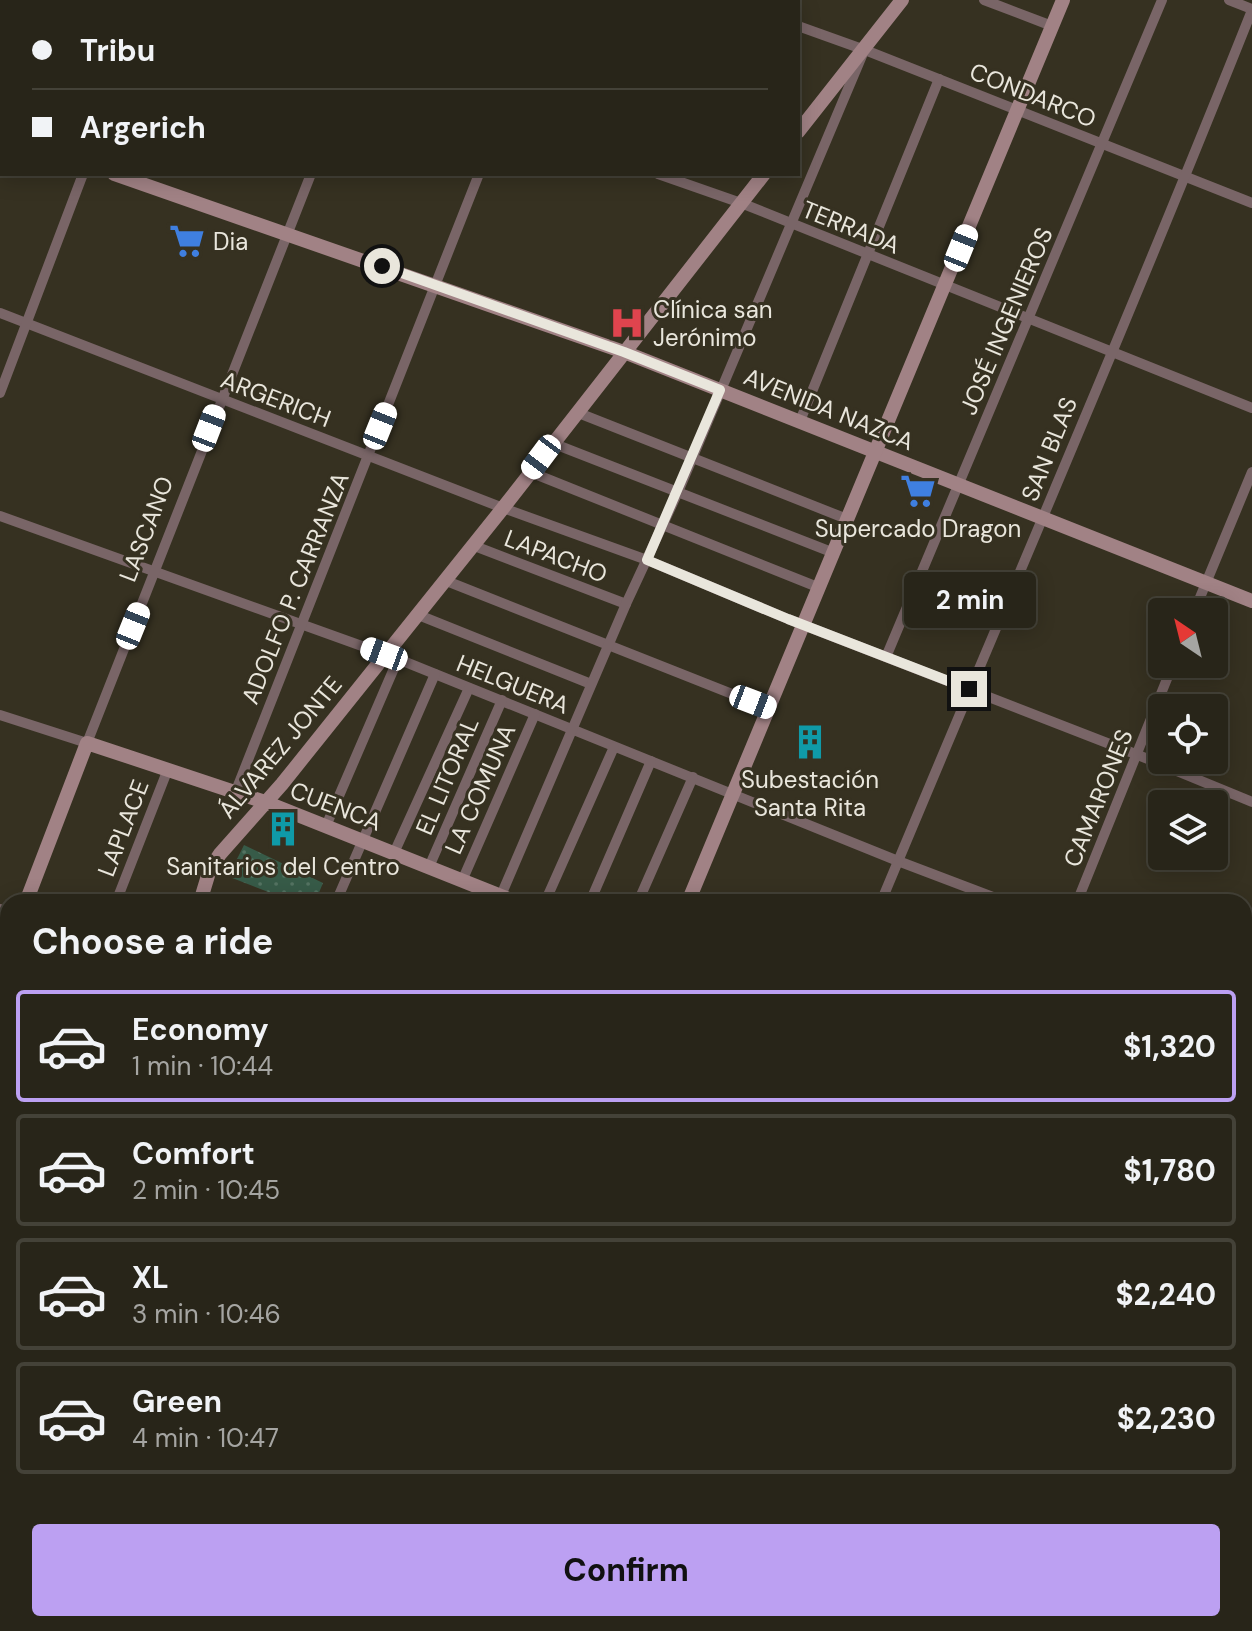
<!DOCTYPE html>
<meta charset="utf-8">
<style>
:root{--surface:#282519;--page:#343126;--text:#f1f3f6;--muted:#a5a5a2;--line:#444238;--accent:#bca0f2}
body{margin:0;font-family:"DM Sans",sans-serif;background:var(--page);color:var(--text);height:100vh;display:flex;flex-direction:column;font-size:30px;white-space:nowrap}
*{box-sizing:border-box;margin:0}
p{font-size:26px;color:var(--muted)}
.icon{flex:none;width:44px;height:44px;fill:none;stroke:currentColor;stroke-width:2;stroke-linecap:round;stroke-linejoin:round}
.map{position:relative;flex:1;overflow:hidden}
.details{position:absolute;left:0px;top:894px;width:1252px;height:738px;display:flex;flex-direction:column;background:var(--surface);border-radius:24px 24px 0 0;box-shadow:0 4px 20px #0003,0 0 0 2px var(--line)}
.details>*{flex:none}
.banner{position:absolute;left:0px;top:0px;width:800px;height:176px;box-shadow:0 4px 20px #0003,0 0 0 2px var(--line);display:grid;align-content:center;height:176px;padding:0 32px;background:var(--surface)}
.needle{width:52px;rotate:325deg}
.buttons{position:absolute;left:1148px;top:598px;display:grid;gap:16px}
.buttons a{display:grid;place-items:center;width:80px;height:80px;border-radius:8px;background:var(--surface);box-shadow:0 4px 20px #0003,0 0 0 2px var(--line);font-size:40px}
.end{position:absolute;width:36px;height:36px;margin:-18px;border:10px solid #e9e6dc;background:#111;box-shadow:0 0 0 4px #111}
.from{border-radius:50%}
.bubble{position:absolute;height:56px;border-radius:8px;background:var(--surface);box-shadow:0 4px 20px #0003,0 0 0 2px var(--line);font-size:26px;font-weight:700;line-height:56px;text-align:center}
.car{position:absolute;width:24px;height:48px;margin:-24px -12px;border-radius:10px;box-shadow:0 0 6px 2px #0007;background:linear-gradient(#fff 24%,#345 0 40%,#fff 0 76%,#345 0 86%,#fff 0)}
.banner b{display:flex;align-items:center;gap:28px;height:76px;font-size:30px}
.banner b+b{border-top:2px solid var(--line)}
.banner i{width:20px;height:20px;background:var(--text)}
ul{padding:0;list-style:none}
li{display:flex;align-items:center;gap:24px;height:112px;margin:0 16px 12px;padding:0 16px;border:4px solid var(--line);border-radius:8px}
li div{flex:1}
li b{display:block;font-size:30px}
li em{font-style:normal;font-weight:700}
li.selected{border-color:var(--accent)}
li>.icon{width:72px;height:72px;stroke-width:1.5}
h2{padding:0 32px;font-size:36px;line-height:96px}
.primary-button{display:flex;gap:16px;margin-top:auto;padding:16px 32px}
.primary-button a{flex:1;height:92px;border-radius:8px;background:var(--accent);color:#111;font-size:32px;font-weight:700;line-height:92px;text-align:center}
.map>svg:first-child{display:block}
</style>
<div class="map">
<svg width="1252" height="1631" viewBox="0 0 1252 1631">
<defs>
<pattern id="park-dots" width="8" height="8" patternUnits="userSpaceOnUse" patternTransform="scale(2)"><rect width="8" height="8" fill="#375b48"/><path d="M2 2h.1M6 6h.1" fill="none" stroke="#547362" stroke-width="1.8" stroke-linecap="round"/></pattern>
</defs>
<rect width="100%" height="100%" fill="#363121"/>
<path fill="url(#park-dots)" d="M244,845L323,883L315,902H294L222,874L237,859Z"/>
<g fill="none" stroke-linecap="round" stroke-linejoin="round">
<g stroke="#796567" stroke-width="10">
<path d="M150,0L156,2"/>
<path d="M718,0L725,2"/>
<path d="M984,0L1052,26"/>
<path d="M1229,0L1252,9"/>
<path d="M265,2V0"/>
<path d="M379,2L380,0"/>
<path d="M457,2V0"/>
<path d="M555,2L556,0"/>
<path d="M643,2L644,0"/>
<path d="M755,2L756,0"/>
<path d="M798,26L865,50L1252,203"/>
<path d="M658,174L741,203L1252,408"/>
<path d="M0,313L503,508L647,560L788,619L1138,755L1252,802"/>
<path d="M0,393L83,174"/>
<path d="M576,412L847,519"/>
<path d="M800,421L939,79"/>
<path d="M552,443L834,553"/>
<path d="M530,472L820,588"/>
<path d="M0,516L398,659L898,861L1006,902"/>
<path d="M472,545L626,604"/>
<path d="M444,580L770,709"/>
<path d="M1194,612L1252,472"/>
<path d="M416,614L591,684"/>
<path d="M886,657L1162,0"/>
<path d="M0,715L87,743L311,174"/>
<path d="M235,793L479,174"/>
<path d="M326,826L398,659"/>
<path d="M394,853L469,688"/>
<path d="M429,867L502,700"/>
<path d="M462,881L535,714"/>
<path d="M499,900L626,604L678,492L864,51"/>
<path d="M116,902L168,769"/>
<path d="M336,902L435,674"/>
<path d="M545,902L614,747"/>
<path d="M590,902L651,761"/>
<path d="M638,902L693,777"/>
<path d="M881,902C1005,605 1133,309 1252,10"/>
<path d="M1077,902L1173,664"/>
<path d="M0,909L8,912"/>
<path d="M1244,965L1252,946"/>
<path d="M1244,995L1252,998"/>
<path d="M0,1052L8,1055"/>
<path d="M0,1152L8,1155"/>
<path d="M1244,1193L1252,1197"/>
<path d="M0,1234L8,1238"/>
<path d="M0,1310L8,1313"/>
<path d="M1244,1391L1252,1394"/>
<path d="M1244,1420L1252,1402"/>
<path d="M0,1421L8,1424"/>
<path d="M1139,1624L1183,1631"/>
<path d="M0,1626L29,1631"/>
<path d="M236,1631L238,1624"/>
<path d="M332,1631L333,1624"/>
<path d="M419,1631L420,1624"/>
<path d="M604,1631L605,1624"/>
<path d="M789,1631L790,1624"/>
<path d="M975,1631L976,1624"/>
</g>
<g stroke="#a18285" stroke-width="14">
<path d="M798,132L902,0"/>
<path d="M0,135L2,136"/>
<path d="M114,174L624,352L1252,601"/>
<path d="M26,902L87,743L265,802L516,902"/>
<path d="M200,902L210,869L220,854L282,784L503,508L764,174"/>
<path d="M688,902L1063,0"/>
<path d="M0,971L8,949"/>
<path d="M0,1578L5,1565L8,1566"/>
</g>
</g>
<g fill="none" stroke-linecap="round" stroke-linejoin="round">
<path stroke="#e9e6dc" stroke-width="10" d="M382,266L624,352L720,390L647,560L788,619L969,689"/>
</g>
<defs>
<g id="supermarket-bare" transform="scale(2.76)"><path d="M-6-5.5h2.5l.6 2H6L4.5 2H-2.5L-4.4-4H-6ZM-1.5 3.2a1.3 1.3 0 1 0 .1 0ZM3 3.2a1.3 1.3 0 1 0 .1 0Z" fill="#3f7fe0" stroke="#363121" stroke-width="2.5" paint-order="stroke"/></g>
<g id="hospital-bare" transform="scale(2.76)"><path d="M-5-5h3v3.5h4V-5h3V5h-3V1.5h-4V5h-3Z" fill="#e0444e" stroke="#363121" stroke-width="2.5" paint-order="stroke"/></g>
<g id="building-bare" transform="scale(2.76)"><path d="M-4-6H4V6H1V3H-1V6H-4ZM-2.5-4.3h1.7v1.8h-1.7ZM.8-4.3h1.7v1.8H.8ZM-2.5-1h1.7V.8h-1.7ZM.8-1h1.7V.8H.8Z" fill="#0f9aa8" stroke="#363121" stroke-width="2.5" paint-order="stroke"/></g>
</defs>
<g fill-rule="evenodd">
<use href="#supermarket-bare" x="187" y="241"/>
<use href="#hospital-bare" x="627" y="323"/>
<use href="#supermarket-bare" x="918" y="491"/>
<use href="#building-bare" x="810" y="742"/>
<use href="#building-bare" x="283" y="829"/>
</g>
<g text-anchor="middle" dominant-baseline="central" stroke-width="6" stroke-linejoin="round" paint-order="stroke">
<g font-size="24" fill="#e9e6dc" stroke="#363121">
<text transform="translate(1033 95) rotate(22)">CONDARCO</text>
<text transform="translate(851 227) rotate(22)">TERRADA</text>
<text transform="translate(1006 321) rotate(-67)">JOSÉ INGENIEROS</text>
<text transform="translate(276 399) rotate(21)">ARGERICH</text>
<text transform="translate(829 409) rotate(22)">AVENIDA NAZCA</text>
<text transform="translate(1049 449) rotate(-68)">SAN BLAS</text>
<text transform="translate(146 529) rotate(-69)">LASCANO</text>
<text transform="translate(556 556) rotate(21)">LAPACHO</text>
<text transform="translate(295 588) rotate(-68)">ADOLFO P. CARRANZA</text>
<text transform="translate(513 684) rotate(22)">HELGUERA</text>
<text transform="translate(280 747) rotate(-50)">ÁLVAREZ JONTE</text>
<text transform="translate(447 776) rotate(-67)">EL LITORAL</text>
<text transform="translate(480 789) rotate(-66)">LA COMUNA</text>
<text transform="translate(1098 798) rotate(-68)">CAMARONES</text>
<text transform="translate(336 806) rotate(21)">CUENCA</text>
<text transform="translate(123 828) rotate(-69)">LAPLACE</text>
</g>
<g font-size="24" fill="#e9e6dc" stroke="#363121">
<text x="213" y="241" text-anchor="start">Dia</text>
<text x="653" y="309" text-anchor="start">Clínica san<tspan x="653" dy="28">Jerónimo</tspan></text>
<text x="918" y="528">Supercado Dragon</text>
<text x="810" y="779">Subestación<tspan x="810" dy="28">Santa Rita</tspan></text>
<text x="283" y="866">Sanitarios del Centro</text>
</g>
</g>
</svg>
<div class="buttons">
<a><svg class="needle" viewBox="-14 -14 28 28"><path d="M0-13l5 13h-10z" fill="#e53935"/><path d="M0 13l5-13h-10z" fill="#a5a5a2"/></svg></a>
<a><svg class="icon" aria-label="locate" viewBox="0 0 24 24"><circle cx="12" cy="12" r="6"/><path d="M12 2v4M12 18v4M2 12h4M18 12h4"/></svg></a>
<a><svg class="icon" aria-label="layers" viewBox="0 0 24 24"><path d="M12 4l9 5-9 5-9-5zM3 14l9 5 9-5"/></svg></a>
</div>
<i class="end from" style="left:382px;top:266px"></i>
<i class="end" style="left:969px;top:689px"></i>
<div class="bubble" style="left:904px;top:572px;width:132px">2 min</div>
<i class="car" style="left:961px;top:248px;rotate:22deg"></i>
<i class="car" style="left:380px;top:426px;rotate:22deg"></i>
<i class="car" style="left:209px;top:428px;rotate:21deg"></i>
<i class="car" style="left:541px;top:457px;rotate:217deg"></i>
<i class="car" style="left:133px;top:626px;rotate:22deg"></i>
<i class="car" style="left:384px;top:654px;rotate:290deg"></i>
<i class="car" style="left:753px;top:702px;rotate:111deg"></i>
<div class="banner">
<b><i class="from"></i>Tribu</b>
<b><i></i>Argerich</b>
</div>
<section class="details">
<h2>Choose a ride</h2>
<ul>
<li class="selected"><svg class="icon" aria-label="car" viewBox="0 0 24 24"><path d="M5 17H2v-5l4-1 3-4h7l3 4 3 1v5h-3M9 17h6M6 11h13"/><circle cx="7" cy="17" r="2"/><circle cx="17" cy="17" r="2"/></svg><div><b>Economy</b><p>1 min · 10:44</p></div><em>$1,320</em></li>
<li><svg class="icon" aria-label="car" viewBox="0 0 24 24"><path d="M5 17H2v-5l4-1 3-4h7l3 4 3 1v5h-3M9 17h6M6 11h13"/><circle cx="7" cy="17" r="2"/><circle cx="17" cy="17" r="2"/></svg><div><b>Comfort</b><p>2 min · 10:45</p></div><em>$1,780</em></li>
<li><svg class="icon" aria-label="car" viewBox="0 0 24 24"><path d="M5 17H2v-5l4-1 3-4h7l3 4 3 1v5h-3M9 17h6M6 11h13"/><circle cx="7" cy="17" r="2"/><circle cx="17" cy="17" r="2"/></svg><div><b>XL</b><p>3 min · 10:46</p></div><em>$2,240</em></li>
<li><svg class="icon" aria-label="car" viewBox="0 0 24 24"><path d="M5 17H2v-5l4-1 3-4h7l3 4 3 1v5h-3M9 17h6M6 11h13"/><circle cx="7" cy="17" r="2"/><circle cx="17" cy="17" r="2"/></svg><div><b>Green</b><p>4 min · 10:47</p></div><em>$2,230</em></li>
</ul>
<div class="primary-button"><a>Confirm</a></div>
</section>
</div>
